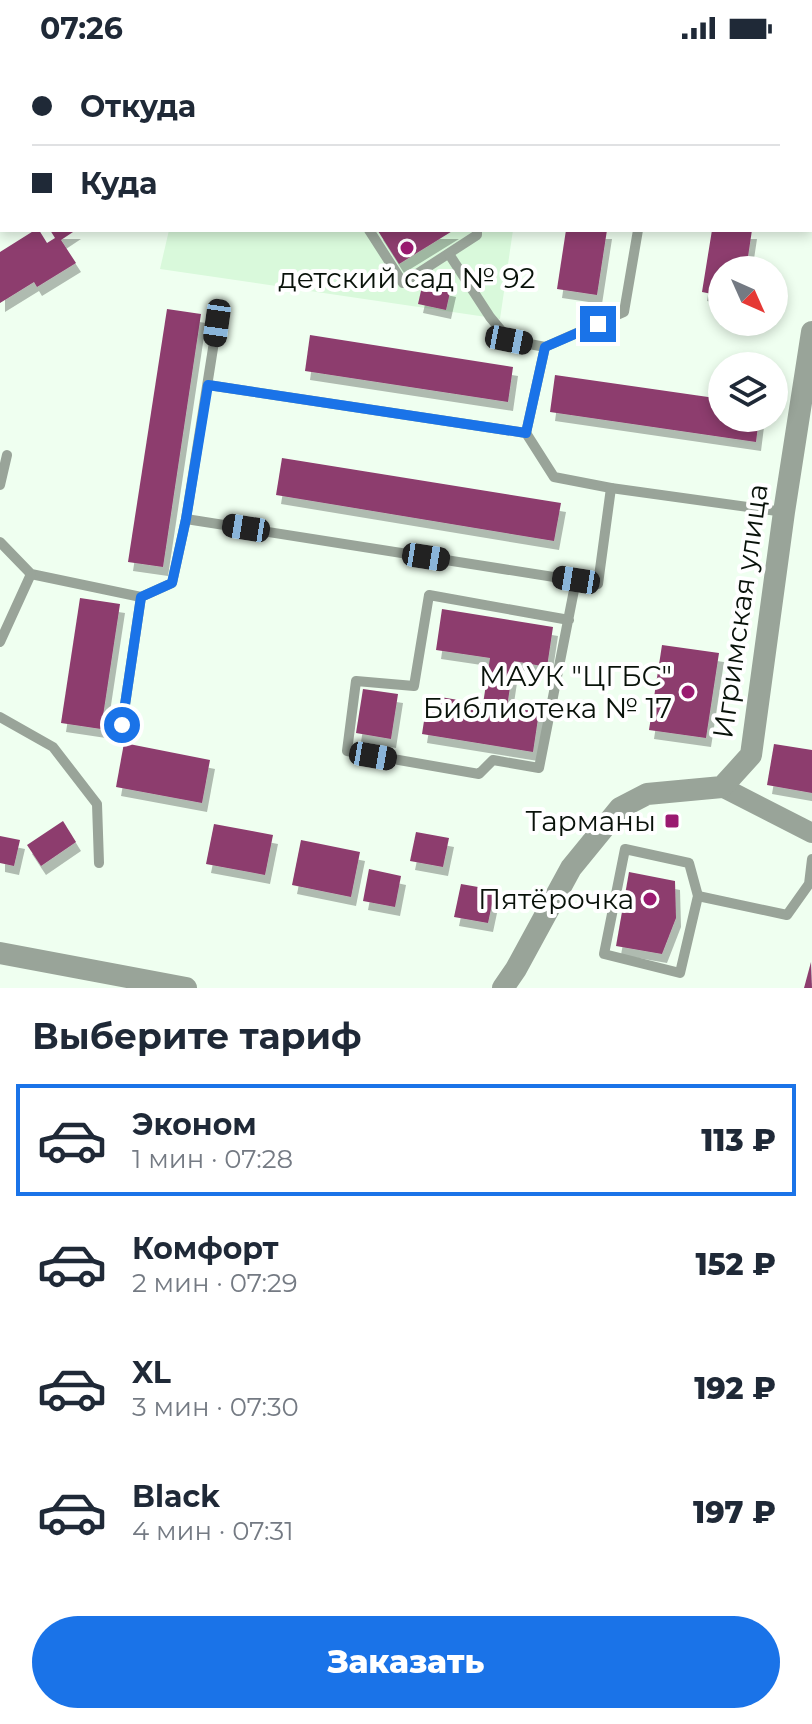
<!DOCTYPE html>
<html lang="ru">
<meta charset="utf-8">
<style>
:root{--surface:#fff;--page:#f2f2f3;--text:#1f2937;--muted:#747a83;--line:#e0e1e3;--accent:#1a73e8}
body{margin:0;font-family:Montserrat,sans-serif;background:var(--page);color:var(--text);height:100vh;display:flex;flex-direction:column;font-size:30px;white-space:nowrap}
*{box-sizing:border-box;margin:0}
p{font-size:26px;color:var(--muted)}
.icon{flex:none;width:44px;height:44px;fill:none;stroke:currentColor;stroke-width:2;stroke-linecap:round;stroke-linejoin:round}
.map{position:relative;height:932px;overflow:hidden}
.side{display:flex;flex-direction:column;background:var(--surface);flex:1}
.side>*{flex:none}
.hud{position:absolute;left:0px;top:0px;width:812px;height:176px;box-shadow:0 4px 12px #0003;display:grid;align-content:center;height:176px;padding:0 32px;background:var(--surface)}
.needle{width:52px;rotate:135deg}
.controls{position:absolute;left:708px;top:200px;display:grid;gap:16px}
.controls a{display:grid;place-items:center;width:80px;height:80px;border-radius:50%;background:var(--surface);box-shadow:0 4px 12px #0003;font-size:40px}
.end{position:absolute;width:36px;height:36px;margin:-18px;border:10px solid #1a73e8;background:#fff;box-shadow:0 0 0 4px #fff}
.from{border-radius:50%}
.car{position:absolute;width:24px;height:48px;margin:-24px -12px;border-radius:10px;box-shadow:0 0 6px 2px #0007;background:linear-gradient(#222 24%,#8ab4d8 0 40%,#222 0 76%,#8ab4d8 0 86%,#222 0)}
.hud b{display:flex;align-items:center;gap:28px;height:76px;font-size:30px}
.hud b+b{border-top:2px solid var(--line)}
.hud i{width:20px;height:20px;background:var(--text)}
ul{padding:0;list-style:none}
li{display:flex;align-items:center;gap:24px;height:112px;margin:0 16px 12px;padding:0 16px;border:4px solid transparent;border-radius:0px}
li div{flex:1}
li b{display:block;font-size:30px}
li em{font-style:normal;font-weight:800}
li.on{border-color:var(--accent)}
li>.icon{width:72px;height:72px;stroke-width:1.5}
h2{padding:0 32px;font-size:36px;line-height:96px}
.action{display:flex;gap:16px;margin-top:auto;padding:16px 32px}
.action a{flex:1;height:92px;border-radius:48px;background:var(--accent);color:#fff;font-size:32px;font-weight:800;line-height:92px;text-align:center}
.status{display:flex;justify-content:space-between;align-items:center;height:56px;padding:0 40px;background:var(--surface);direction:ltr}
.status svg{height:22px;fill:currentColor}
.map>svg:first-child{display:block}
</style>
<div class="status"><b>07:26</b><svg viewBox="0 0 49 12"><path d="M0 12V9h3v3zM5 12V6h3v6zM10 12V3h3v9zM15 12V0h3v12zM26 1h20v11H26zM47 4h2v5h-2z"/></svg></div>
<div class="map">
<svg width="812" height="932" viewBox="0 0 812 932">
<defs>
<filter id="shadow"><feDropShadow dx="5" dy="9" stdDeviation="0" flood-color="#0004"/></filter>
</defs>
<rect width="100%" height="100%" fill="#effff0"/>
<g fill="#d9f9db">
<path d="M209,0H527L539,2H209Z"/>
<path d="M169,174H513L500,263L160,213Z"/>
</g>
<g fill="#8d3d6e" filter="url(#shadow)">
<path d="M35,174H39L47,187L55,182L50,174H76L61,184L76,207L37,231L34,226L0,247V196Z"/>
<path d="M380,174H454L399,208L378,175Z"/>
<path d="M566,174H607L597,239L557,233Z"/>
<path d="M712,174H752L746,214H722V240L702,236Z"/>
<path d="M423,226L451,232L446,254L418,248Z"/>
<path d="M167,253L201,258L163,511L128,506Z"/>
<path d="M310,279L513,311L508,346L305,315Z"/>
<path d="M555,319L722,343V362H759L756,386L550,356Z"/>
<path d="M282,402L561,447L554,485L276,439Z"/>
<path d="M80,542L120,548L101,673L61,667Z"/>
<path d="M442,553L553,571L547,611L514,605L507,651L539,656L533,696L422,678L428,639L483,648L490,602L436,594Z"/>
<path d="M662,589L719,597L706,682L649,674Z"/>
<path d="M363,633L398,638L391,683L356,677Z"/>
<path d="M124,687L210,704L202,747L116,731Z"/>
<path d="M774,688L812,694V737L767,729Z"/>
<path d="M63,765L76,786L41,810L27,789Z"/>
<path d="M214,768L273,779L265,819L206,808Z"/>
<path d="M416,776L449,782L443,811L410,805Z"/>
<path d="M0,780L20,784L14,810L0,807Z"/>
<path d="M301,784L360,796L351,841L292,829Z"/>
<path d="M369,813L401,820L395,851L363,845Z"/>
<path d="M629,816L675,825L676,862L662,898L616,890Z"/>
<path d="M461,828L495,834L488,867L454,861Z"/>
<path d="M811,906L812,932H804Z"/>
</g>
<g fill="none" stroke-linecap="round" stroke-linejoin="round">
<g stroke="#99a499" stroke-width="10">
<path d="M405,0L406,2"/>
<path d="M601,0L612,2"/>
<path d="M701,0L713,2"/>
<path d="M378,2L381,0"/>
<path d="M666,2V0"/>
<path d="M810,18H812"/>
<path d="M0,43H2"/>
<path d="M369,174L403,227L477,179V174"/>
<path d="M449,198L490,261L509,284L545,291"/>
<path d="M208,329L526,377L554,421L611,432L784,456"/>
<path d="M526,377L545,291L624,256L638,174"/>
<path d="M0,429L7,399"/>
<path d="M186,463L598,528L611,432"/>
<path d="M0,486L31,518L141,541"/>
<path d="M569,564L429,539L414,630L356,625L347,695L479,718L493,704L539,712L576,524"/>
<path d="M0,586L31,518"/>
<path d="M0,661L53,691L97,748L99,807"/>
<path d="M122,669L141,541L172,527L186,463L217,267"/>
<path d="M625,793L689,807L698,840L680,917L604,898Z"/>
<path d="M698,840L787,859L809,828L812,803"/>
</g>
<path stroke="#99a499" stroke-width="20" d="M722,731L812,777"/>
<g stroke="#99a499" stroke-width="22">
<path d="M0,897L186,932"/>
<path d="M503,932L516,913L571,812L620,752L647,738L722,731L751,699L784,456L812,276"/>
</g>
</g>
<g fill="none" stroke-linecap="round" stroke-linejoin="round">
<path stroke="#1a73e8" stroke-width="10" d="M122,669L141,541L172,527L186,463L208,329L526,377L545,291L598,268"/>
</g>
<g fill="#9a1a70" stroke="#fff" stroke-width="3">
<circle cx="407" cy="192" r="8"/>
<circle cx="688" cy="636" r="8"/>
<rect x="664" y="757" width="16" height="16" rx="4"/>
<circle cx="650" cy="843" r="8"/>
</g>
<g text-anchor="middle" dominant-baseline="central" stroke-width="8" stroke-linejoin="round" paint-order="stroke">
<g font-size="28" fill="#09120a" stroke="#fff" text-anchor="end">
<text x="407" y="222" text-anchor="middle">детский сад № 92</text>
<text x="672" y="620">МАУК "ЦГБС"<tspan x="672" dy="32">Библиотека № 17</tspan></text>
<text x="656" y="765">Тарманы</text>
<text x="634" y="843">Пятёрочка</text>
</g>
<g font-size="28" fill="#09120a" stroke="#fff">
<text transform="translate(740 555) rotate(-82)">Игримская улица</text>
</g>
</g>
</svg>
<div class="controls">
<a><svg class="needle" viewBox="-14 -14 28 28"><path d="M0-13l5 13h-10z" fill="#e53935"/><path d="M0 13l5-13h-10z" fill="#747a83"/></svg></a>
<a><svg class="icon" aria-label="layers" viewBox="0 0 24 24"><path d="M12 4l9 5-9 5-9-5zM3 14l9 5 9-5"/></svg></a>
</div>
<i class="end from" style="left:122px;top:669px"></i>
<i class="end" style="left:598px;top:268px"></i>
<i class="car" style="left:217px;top:267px;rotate:188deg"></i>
<i class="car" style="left:509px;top:284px;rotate:101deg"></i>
<i class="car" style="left:246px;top:472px;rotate:279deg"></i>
<i class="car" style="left:426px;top:501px;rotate:99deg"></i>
<i class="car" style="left:576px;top:524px;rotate:279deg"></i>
<i class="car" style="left:373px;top:700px;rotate:100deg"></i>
<div class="hud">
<b><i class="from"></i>Откуда</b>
<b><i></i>Куда</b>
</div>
</div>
<section class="side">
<h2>Выберите тариф</h2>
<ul>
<li class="on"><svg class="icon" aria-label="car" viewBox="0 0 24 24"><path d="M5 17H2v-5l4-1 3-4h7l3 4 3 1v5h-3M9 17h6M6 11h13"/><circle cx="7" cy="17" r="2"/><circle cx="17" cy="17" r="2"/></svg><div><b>Эконом</b><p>1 мин · 07:28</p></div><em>113 ₽</em></li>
<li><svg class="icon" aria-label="car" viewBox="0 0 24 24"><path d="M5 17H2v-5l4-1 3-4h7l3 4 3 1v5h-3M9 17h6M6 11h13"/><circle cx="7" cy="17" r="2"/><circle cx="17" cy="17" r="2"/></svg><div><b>Комфорт</b><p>2 мин · 07:29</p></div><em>152 ₽</em></li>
<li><svg class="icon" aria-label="car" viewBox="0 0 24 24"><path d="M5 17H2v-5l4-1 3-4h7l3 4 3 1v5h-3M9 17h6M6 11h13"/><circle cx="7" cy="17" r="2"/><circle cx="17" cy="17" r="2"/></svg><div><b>XL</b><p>3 мин · 07:30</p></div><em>192 ₽</em></li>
<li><svg class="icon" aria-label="car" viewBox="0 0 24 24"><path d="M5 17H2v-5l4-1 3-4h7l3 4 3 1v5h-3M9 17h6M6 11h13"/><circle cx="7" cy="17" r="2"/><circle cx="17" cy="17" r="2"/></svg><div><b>Black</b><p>4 мин · 07:31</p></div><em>197 ₽</em></li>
</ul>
<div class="action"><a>Заказать</a></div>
</section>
